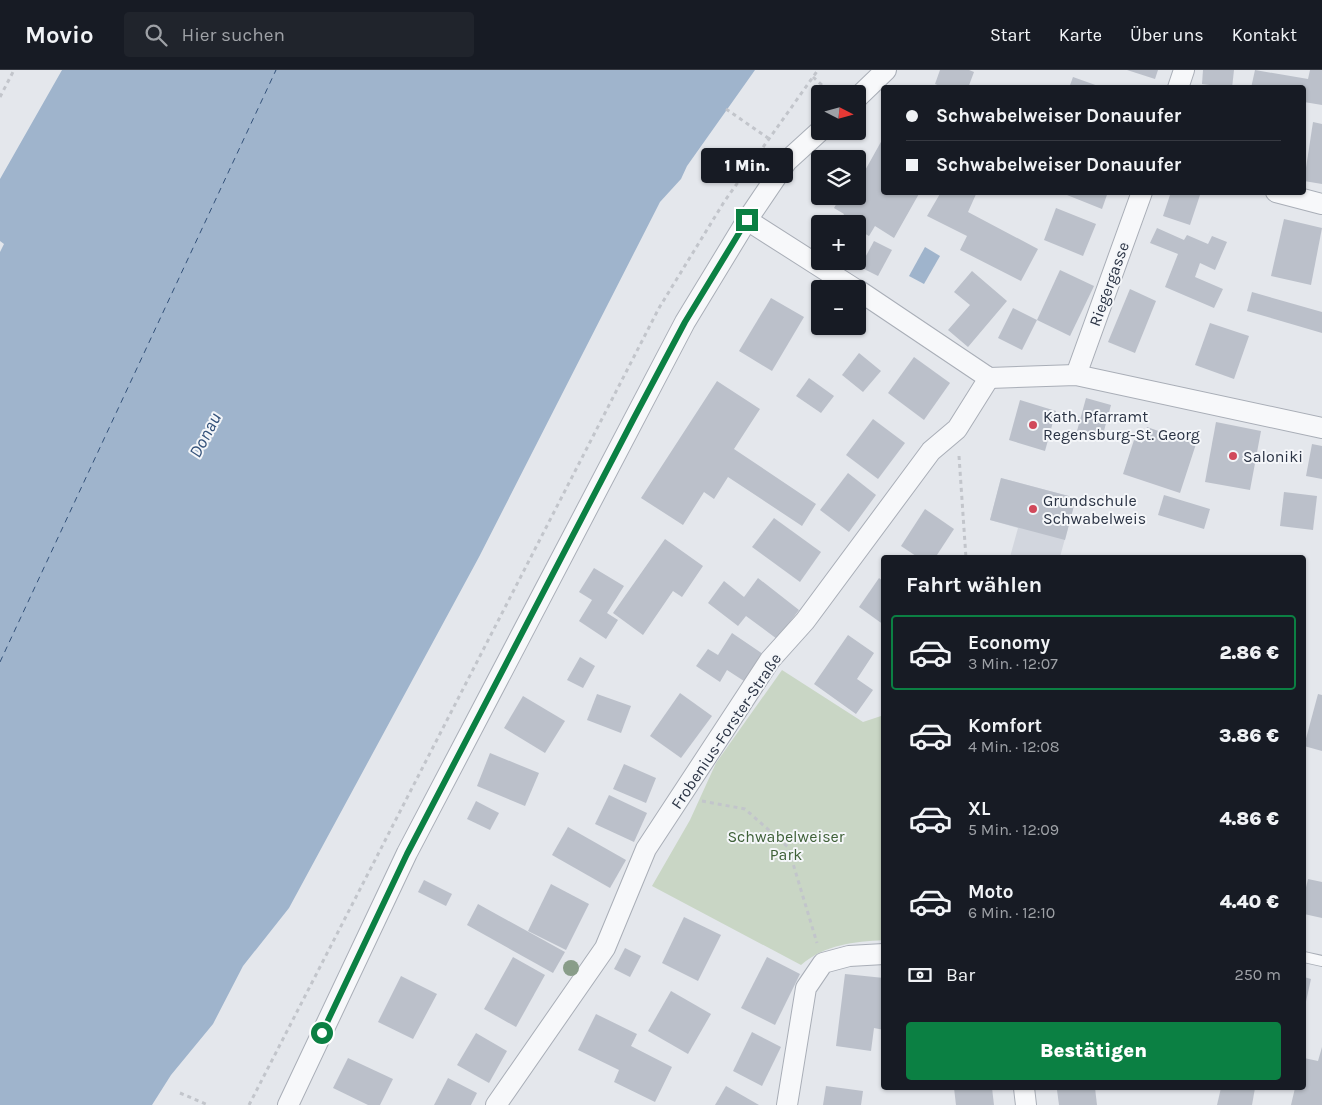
<!DOCTYPE html>
<html lang="de">
<meta charset="utf-8">
<style>
:root{--surface:#171b24;--page:#20242c;--text:#f1f3f6;--muted:#9ea1a6;--line:#363941;--accent:#0b8043}
body{margin:0;font-family:Karla,sans-serif;background:var(--page);color:var(--text);height:100vh;display:flex;flex-direction:column;font-size:19px;white-space:nowrap}
*{box-sizing:border-box;margin:0}
p{font-size:16px;color:var(--muted)}
.icon{flex:none;width:28px;height:28px;fill:none;stroke:currentColor;stroke-width:2;stroke-linecap:round;stroke-linejoin:round}
.map{position:relative;flex:1;overflow:hidden}
.sheet{position:absolute;left:881px;top:485px;width:425px;height:535px;display:flex;flex-direction:column;background:var(--surface);border-radius:5px;box-shadow:0 1px 4px #0004}
.sheet>*{flex:none}
.guide{position:absolute;left:881px;top:15px;width:425px;height:110px;border-radius:5px;box-shadow:0 1px 4px #0004;display:grid;align-content:center;height:110px;padding:0 25px;background:var(--surface)}
.needle{width:32px;rotate:96deg}
.buttons{position:absolute;left:811px;top:15px;display:grid;gap:10px}
.buttons a{display:grid;place-items:center;width:55px;height:55px;border-radius:5px;background:var(--surface);box-shadow:0 1px 4px #0004;font-size:25px}
.end{position:absolute;width:22px;height:22px;margin:-11px;border:6px solid #0b8043;background:#fff;box-shadow:0 0 0 2px #fff}
.from{border-radius:50%}
.bubble{position:absolute;height:35px;border-radius:5px;background:var(--surface);box-shadow:0 1px 4px #0004;font-size:16px;font-weight:800;line-height:35px;text-align:center}
.guide b{display:flex;align-items:center;gap:18px;height:48px;font-size:19px}
.guide b+b{border-top:1px solid var(--line)}
.guide i{width:12px;height:12px;background:var(--text)}
ul{padding:0;list-style:none}
li{display:flex;align-items:center;gap:15px;height:75px;margin:0 10px 8px;padding:0 15px;border:2px solid transparent;border-radius:5px}
li div{flex:1}
li b{display:block;font-size:19px}
li em{font-style:normal;font-weight:800}
li.current{border-color:var(--accent)}
li>.icon{width:45px;height:45px;stroke-width:1.5}
h2{padding:0 25px;font-size:22px;line-height:60px}
.pay{display:flex;align-items:center;gap:12px;height:55px;padding:0 25px;font-size:19px}
.pay p{margin-inline-start:auto}
.primary-button{display:flex;gap:10px;margin-top:auto;padding:10px 25px}
.primary-button a{flex:1;height:58px;border-radius:5px;background:var(--accent);color:#fff;font-size:20px;font-weight:800;line-height:58px;text-align:center}
header{display:flex;align-items:center;gap:30px;box-sizing:border-box;height:70px;padding:0 25px;background:var(--surface);border-bottom:1px solid var(--line)}
header strong{font-size:24px}
nav{display:flex;gap:28px;margin-inline-start:auto;font-size:18px}
.search{width:350px;height:45px;background:var(--page);display:flex;align-items:center;gap:12px;box-sizing:border-box;padding:0 18px;border-radius:5px;color:var(--muted);font-size:19px}
.map>svg:first-child{display:block}
</style>
<header>
<strong>Movio</strong>
<div class="search"><svg class="icon" aria-label="search" viewBox="0 0 24 24"><circle cx="10" cy="10" r="6"/><path d="M15 15l6 6"/></svg>Hier suchen</div>
<nav><a>Start</a><a>Karte</a><a>Über uns</a><a>Kontakt</a></nav>
</header>
<div class="map">
<svg width="1322" height="1035" viewBox="0 0 1322 1035">
<rect width="100%" height="100%" fill="#e4e7ec"/>
<path fill="#d2d6de" d="M1001,408L1076,428L1060,487H1010L1018,458L990,450Z"/>
<path fill="#c9d6c5" d="M782,600L863,652L884,645V870C853,872 826,874 801,895L652,816L690,750L716,693Z"/>
<g fill="#9fb4cc">
<path d="M62,0H755L687,96L681,109L660,132L479,487L289,838L243,896L213,954L171,1005L152,1035H0V182L4,174L0,171V109Z"/>
<path d="M925,177L940,186L924,214L909,206Z"/>
</g>
<g fill="none" stroke-linecap="round" stroke-linejoin="round">
<path stroke="#34527a" stroke-width="1" stroke-dasharray="6 5" stroke-linecap="butt" d="M0,592L276,0"/>
</g>
<g fill="#bbc0ca">
<path d="M940,0H969L974,2L968,18H945L935,14Z"/>
<path d="M1127,0H1158L1155,9Z"/>
<path d="M1203,0H1234L1232,18L1202,14Z"/>
<path d="M1255,0L1308,9L1310,0H1322V35L1304,32V18H1251Z"/>
<path d="M1073,7L1101,17V18H1069Z"/>
<path d="M1313,52L1322,54V114L1304,111Z"/>
<path d="M882,70L884,122H920L894,168L875,156L869,166L862,162L858,169V154H847L842,149L844,144L834,138L841,126H858V113Z"/>
<path d="M941,122H977L968,142L1038,179L1021,211L960,180L967,166L927,146Z"/>
<path d="M1068,122H1108L1102,139L1067,125Z"/>
<path d="M1171,122H1201L1190,155L1163,146Z"/>
<path d="M1056,138L1096,154L1083,186L1044,170Z"/>
<path d="M1284,149L1322,158L1311,215L1271,206Z"/>
<path d="M1157,158L1184,170L1187,165L1208,174L1212,166L1227,172L1215,200L1200,193L1195,207L1223,219L1214,238L1165,217L1178,184L1150,173Z"/>
<path d="M874,171L892,180L878,206L860,197Z"/>
<path d="M1060,200L1094,216L1070,266L1037,250Z"/>
<path d="M972,201L1007,231L968,277L948,260L970,235L954,222Z"/>
<path d="M1130,219L1156,231L1135,283L1108,272Z"/>
<path d="M1252,222L1322,242V263L1247,241Z"/>
<path d="M771,228L804,247L772,301L739,281Z"/>
<path d="M1013,238L1037,250L1022,280L998,268Z"/>
<path d="M1210,253L1249,266L1234,309L1195,295Z"/>
<path d="M859,283L881,301L863,322L842,305Z"/>
<path d="M914,287L950,313L924,350L888,323Z"/>
<path d="M809,308L834,326L821,343L796,326Z"/>
<path d="M717,311L760,339L734,379L816,434L802,456L728,407L714,429L704,422L683,455L641,428Z"/>
<path d="M1086,328L1111,335L1102,368L1077,361Z"/>
<path d="M1020,330L1056,341L1045,381L1009,370Z"/>
<path d="M873,349L905,373L878,409L846,385Z"/>
<path d="M1216,352L1261,361L1250,420L1205,412Z"/>
<path d="M1147,357L1196,374L1180,423L1123,404L1134,370L1142,373Z"/>
<path d="M1312,374L1322,376V409L1306,406Z"/>
<path d="M848,403L876,425L849,462L820,440Z"/>
<path d="M1001,408L1076,428L1065,470L990,450Z"/>
<path d="M1284,422L1317,426L1313,460L1280,456Z"/>
<path d="M1164,425L1210,439L1204,459L1158,445Z"/>
<path d="M925,439L954,459L935,488H919L901,476Z"/>
<path d="M774,448L821,482L800,512L752,477Z"/>
<path d="M665,469L703,496L682,527L673,521L643,565L613,543Z"/>
<path d="M594,498L624,516L607,543L618,550L606,569L579,551L592,530L579,522Z"/>
<path d="M758,508L799,540L777,569L746,546L738,556L708,533L724,511L744,527Z"/>
<path d="M879,508L884,512V555L859,537Z"/>
<path d="M732,563L766,586L747,613L727,600L720,612L696,596L708,579L718,585Z"/>
<path d="M848,565L874,583L857,609L873,620L856,644L814,614Z"/>
<path d="M580,587L595,596L583,618L567,610Z"/>
<path d="M680,623L712,646L681,688L650,666Z"/>
<path d="M597,624L631,636L621,663L587,650Z"/>
<path d="M1318,624L1322,625V681L1304,676Z"/>
<path d="M523,626L565,651L545,683L504,658Z"/>
<path d="M490,683L539,703L525,736L477,716Z"/>
<path d="M624,694L656,708L646,733L613,719Z"/>
<path d="M609,725L647,743L634,772L595,754Z"/>
<path d="M476,731L499,743L490,760L467,749Z"/>
<path d="M568,757L626,790L610,818L552,785Z"/>
<path d="M1308,809L1322,812V848L1304,844V826Z"/>
<path d="M424,810L452,824L446,836L418,822Z"/>
<path d="M551,814L589,834L566,880L528,861Z"/>
<path d="M478,834L565,882L553,903L467,855Z"/>
<path d="M684,847L721,865L698,911L662,893Z"/>
<path d="M625,878L641,886L630,907L614,899Z"/>
<path d="M513,887L545,905L516,957L484,939Z"/>
<path d="M767,887L800,904L775,955L741,938Z"/>
<path d="M845,904L884,908V960L874,958L871,981L836,976Z"/>
<path d="M401,906L437,924L413,969L378,952Z"/>
<path d="M1304,907L1311,909L1305,936H1304Z"/>
<path d="M671,921L711,944L688,984L648,961Z"/>
<path d="M596,944L637,964L631,976L672,997L655,1032L614,1012L619,1000L578,980Z"/>
<path d="M752,962L781,977L762,1016L733,1001Z"/>
<path d="M476,963L507,981L489,1013L457,995Z"/>
<path d="M1322,977V1035H1291L1295,1018H1304V988L1318,991Z"/>
<path d="M348,988L393,1009L380,1035H368L333,1018Z"/>
<path d="M448,1008L477,1023L471,1035H434Z"/>
<path d="M726,1016L759,1035H715Z"/>
<path d="M826,1016L863,1021L861,1035H823Z"/>
<path d="M954,1018H992L994,1035H956Z"/>
<path d="M1075,1018H1095L1097,1035H1059L1057,1020Z"/>
<path d="M1221,1018H1255L1252,1035H1217Z"/>
</g>
<g fill="none" stroke-linecap="round" stroke-linejoin="round">
<g stroke="#a9aeb7" stroke-width="12">
<path id="lane" d="M1304,887L1322,891"/>
</g>
<g stroke="#a9aeb7" stroke-width="22">
<g id="street">
<path d="M1178,18L1184,0"/>
<path d="M858,27L886,0"/>
<path d="M1276,122L1322,134"/>
<path d="M747,150L855,219"/>
<path d="M858,220L989,308L1076,305L1322,358"/>
<path d="M1076,305L1142,122"/>
<path d="M1024,1018L1026,1035"/>
<path d="M288,1035L407,783L685,252L747,150L787,91L820,61"/>
<path d="M496,1035L605,878L646,779L770,590L805,551L931,381L957,359L989,308"/>
<path d="M787,1035L806,918L823,893L849,886L884,884"/>
</g>
</g>
<g stroke="#c2c5cb" stroke-width="3" stroke-dasharray="4 4" stroke-linecap="butt">
<path d="M813,7L832,24"/>
<path d="M0,27L14,0"/>
<path d="M726,39L768,68"/>
<path d="M959,386L966,488"/>
<path d="M702,731L745,739L788,777L817,873"/>
<path d="M180,1023L208,1035"/>
<path d="M249,1035L659,238L724,132L818,0"/>
</g>
<use href="#lane" stroke="#f7f8fa" stroke-width="10"/>
<use href="#street" stroke="#f7f8fa" stroke-width="20"/>
</g>
<circle fill="#899d89" cx="571" cy="898" r="8"/>
<g fill="none" stroke-linecap="round" stroke-linejoin="round">
<path stroke="#0b8043" stroke-width="6" d="M322,963L407,784L634,348L685,252L747,150"/>
</g>
<g fill="#d1495b" stroke="#f4f6f9" stroke-width="2">
<circle cx="1033" cy="355" r="5"/>
<circle cx="1233" cy="386" r="5"/>
<circle cx="1033" cy="439" r="5"/>
</g>
<g text-anchor="middle" dominant-baseline="central" stroke-width="4" stroke-linejoin="round" paint-order="stroke">
<g font-size="16" fill="#2b3445" stroke="#f4f6f9">
<text transform="translate(1109 214) rotate(-70)">Riegergasse</text>
<text transform="translate(726 661) rotate(-56)">Frobenius-Forster-Straße</text>
</g>
<g font-size="16" fill="#2b3445" stroke="#f4f6f9" text-anchor="start">
<text x="1043" y="346">Kath. Pfarramt<tspan x="1043" dy="18">Regensburg-St. Georg</tspan></text>
<text x="1243" y="386">Saloniki</text>
<text x="1043" y="430">Grundschule<tspan x="1043" dy="18">Schwabelweis</tspan></text>
</g>
<g font-size="16" fill="#3f6138" stroke="#f4f6f9">
<text x="786" y="766">Schwabelweiser<tspan x="786" dy="18">Park</tspan></text>
</g>
<g font-size="18" font-style="italic" fill="#34527a" stroke="#f4f6f9">
<text transform="translate(205 365) rotate(-62)">Donau</text>
</g>
</g>
</svg>
<div class="buttons">
<a><svg class="needle" viewBox="-14 -14 28 28"><path d="M0-13l5 13h-10z" fill="#e53935"/><path d="M0 13l5-13h-10z" fill="#9ea1a6"/></svg></a>
<a><svg class="icon" aria-label="layers" viewBox="0 0 24 24"><path d="M12 4l9 5-9 5-9-5zM3 14l9 5 9-5"/></svg></a>
<a>+</a>
<a>−</a>
</div>
<i class="end from" style="left:322px;top:963px"></i>
<i class="end" style="left:747px;top:150px"></i>
<div class="bubble" style="left:701px;top:78px;width:92px">1 Min.</div>
<div class="guide">
<b><i class="from"></i>Schwabelweiser Donauufer</b>
<b><i></i>Schwabelweiser Donauufer</b>
</div>
<section class="sheet">
<h2>Fahrt wählen</h2>
<ul>
<li class="current"><svg class="icon" aria-label="car" viewBox="0 0 24 24"><path d="M5 17H2v-5l4-1 3-4h7l3 4 3 1v5h-3M9 17h6M6 11h13"/><circle cx="7" cy="17" r="2"/><circle cx="17" cy="17" r="2"/></svg><div><b>Economy</b><p>3 Min. · 12:07</p></div><em>2.86 €</em></li>
<li><svg class="icon" aria-label="car" viewBox="0 0 24 24"><path d="M5 17H2v-5l4-1 3-4h7l3 4 3 1v5h-3M9 17h6M6 11h13"/><circle cx="7" cy="17" r="2"/><circle cx="17" cy="17" r="2"/></svg><div><b>Komfort</b><p>4 Min. · 12:08</p></div><em>3.86 €</em></li>
<li><svg class="icon" aria-label="car" viewBox="0 0 24 24"><path d="M5 17H2v-5l4-1 3-4h7l3 4 3 1v5h-3M9 17h6M6 11h13"/><circle cx="7" cy="17" r="2"/><circle cx="17" cy="17" r="2"/></svg><div><b>XL</b><p>5 Min. · 12:09</p></div><em>4.86 €</em></li>
<li><svg class="icon" aria-label="car" viewBox="0 0 24 24"><path d="M5 17H2v-5l4-1 3-4h7l3 4 3 1v5h-3M9 17h6M6 11h13"/><circle cx="7" cy="17" r="2"/><circle cx="17" cy="17" r="2"/></svg><div><b>Moto</b><p>6 Min. · 12:10</p></div><em>4.40 €</em></li>
</ul>
<div class="pay"><svg class="icon" aria-label="cash" viewBox="0 0 24 24"><path d="M3 7h18v10H3z"/><circle cx="12" cy="12" r="2"/></svg>Bar<p>250 m</p></div>
<div class="primary-button"><a>Bestätigen</a></div>
</section>
</div>
